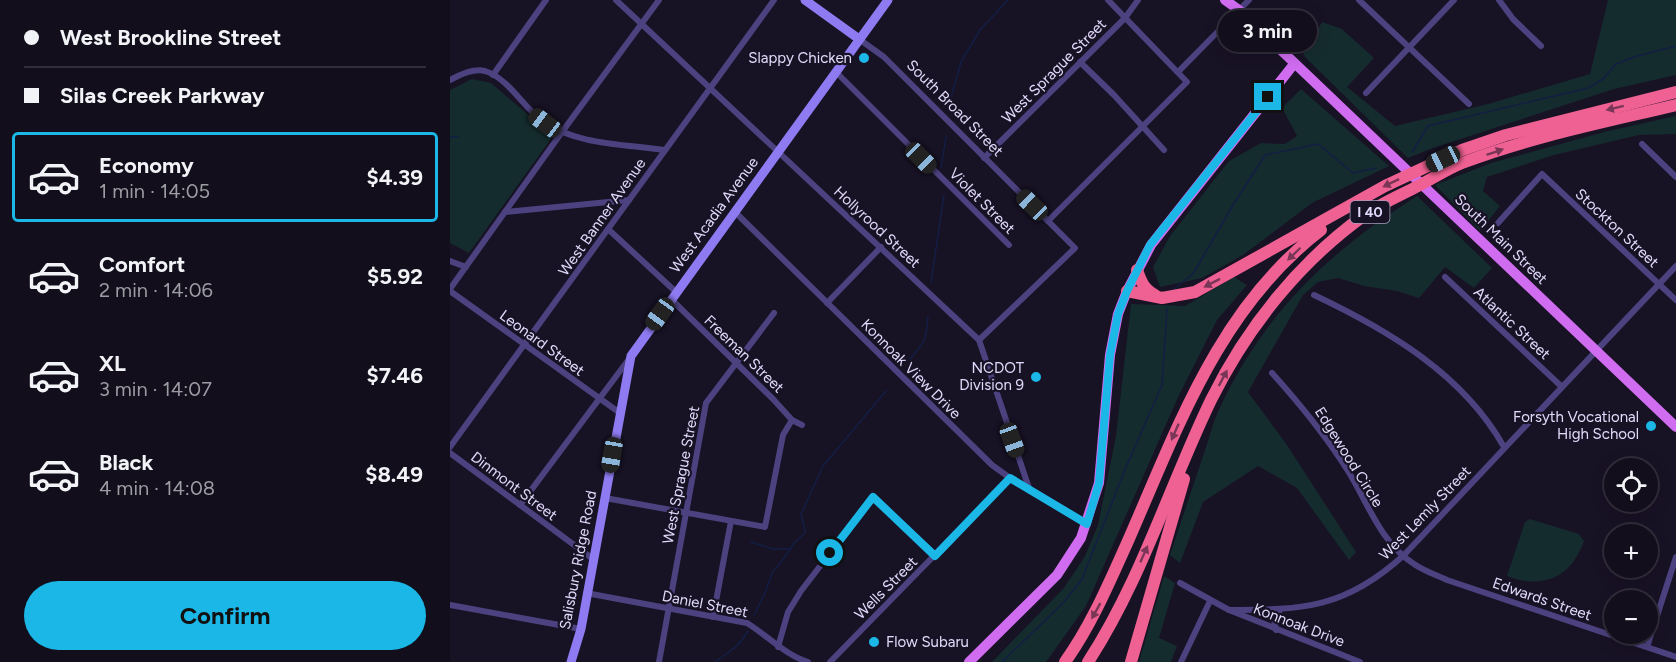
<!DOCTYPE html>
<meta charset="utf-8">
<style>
:root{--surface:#120e1c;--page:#1f1c29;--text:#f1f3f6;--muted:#9c9ca3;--line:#312e3b;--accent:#1ab7e7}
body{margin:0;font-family:Figtree,sans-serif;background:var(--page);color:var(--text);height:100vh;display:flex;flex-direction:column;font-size:22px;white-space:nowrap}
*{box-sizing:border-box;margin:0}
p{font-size:20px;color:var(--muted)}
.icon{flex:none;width:33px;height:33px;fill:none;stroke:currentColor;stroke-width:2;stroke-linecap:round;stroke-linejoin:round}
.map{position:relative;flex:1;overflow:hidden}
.panel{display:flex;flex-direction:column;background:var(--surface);width:450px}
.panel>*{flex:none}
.hud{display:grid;align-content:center;height:132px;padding:0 24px;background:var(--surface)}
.buttons{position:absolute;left:1154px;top:458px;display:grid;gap:12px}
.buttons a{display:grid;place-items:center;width:54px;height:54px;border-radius:50%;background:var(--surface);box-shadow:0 3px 15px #0003,0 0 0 2px var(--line);font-size:30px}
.end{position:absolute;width:27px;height:27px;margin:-14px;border:8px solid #1ab7e7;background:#111;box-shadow:0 0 0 3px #111}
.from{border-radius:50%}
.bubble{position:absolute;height:42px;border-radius:21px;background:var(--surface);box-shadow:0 3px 15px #0003,0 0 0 2px var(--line);font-size:20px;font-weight:700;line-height:42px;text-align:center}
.car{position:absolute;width:18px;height:36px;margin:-18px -9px;border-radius:8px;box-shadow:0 0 4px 2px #0007;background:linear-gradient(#222 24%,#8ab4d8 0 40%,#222 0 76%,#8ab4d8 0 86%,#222 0)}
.hud b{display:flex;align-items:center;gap:21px;height:57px;font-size:22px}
.hud b+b{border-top:2px solid var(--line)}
.hud i{width:15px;height:15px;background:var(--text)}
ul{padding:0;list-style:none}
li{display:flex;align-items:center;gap:18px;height:90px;margin:0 12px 9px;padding:0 12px;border:3px solid transparent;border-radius:6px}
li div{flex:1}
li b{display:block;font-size:22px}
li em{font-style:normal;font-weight:700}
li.current{border-color:var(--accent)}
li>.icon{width:54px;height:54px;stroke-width:1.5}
.button{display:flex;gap:12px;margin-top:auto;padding:12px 24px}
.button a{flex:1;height:69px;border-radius:36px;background:var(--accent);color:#111;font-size:24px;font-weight:700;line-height:69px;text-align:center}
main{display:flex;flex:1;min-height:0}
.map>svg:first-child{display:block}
</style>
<main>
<section class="panel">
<div class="hud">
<b><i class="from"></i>West Brookline Street</b>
<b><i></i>Silas Creek Parkway</b>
</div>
<ul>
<li class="current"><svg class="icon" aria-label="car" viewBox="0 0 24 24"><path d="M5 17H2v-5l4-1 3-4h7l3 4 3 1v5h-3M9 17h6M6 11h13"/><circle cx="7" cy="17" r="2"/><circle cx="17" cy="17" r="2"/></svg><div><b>Economy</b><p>1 min · 14:05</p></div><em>$4.39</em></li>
<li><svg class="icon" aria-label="car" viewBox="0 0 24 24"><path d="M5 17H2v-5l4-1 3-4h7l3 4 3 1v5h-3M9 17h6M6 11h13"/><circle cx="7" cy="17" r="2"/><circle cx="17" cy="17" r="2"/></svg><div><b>Comfort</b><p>2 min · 14:06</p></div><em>$5.92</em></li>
<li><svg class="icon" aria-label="car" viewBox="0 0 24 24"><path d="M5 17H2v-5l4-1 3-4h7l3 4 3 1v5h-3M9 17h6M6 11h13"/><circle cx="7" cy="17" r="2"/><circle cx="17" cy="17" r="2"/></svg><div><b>XL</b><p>3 min · 14:07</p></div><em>$7.46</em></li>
<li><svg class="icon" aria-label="car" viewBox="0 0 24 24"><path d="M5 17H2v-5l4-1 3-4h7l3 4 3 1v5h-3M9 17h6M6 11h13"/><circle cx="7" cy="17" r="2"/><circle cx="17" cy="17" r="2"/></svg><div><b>Black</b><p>4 min · 14:08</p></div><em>$8.49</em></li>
</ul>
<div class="button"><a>Confirm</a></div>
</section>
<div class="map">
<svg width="1226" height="662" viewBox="0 0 1226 662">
<rect width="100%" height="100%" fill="#181225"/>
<g fill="#152c2e">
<path d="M1158,0H1226V75L1164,89L983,148L958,158L853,55L872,22L892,29L924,58L897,87L945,126L1038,104L1140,74Z"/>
<path d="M22,79L41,83L103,136L19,253L0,243V90Z"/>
<path d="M851,89L939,166L862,203L793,255L752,278L710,287L703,267L720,236L779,161L811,143L835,144L847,136L832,108Z"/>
<path d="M1226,116V134L1189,135L1104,155L1037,177L1033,191L1050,206L1030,231L985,185L1041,163L1154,132Z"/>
<path d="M967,196L1042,268L1024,288L995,267L969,298L947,291L914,286L888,278L868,282L853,295L798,392L837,445L906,552L899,560L847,488L808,466L753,502L730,563L720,555C731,522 742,489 753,456C759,440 763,421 771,405C816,311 880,251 967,196Z"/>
<path d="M784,277L797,285L767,320L729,395L636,606L596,662H542L614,588L635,556L648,525L666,436L681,304L735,306Z"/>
<path d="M1080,519L1129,534L1134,541C1121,577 1094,590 1057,576L1075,522Z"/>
<path d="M714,576L725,583L709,638L727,646L721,662H689Z"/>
</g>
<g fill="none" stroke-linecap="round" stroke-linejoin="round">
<g stroke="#121e44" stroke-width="1.5">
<path d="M500,101L511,62L530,30L558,0"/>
<path d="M0,137H8"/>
<path d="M962,152L978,126L1138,88L1153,79L1166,64L1184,57L1226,46"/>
<path d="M491,168L496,137"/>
<path d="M481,282L494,195"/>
<path d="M724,289L743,274L783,205L815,155L868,144L903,173L926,168"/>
<path d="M460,359C476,341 476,340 478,317"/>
<path d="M301,542L323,549H340"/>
<path d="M304,615L315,593L323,571L332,561L345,542L355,533V530L351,514L373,466L436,391"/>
<path d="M265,662C280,651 288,648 298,631"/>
<path d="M552,662L614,602L632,579L676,467L712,385L717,309"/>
</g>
<g stroke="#4c427f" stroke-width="6">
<path d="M166,0L529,340L580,491"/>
<path d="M909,0L1019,104"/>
<path d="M1049,0L1063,19L1091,46"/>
<path d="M409,39L434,57L625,248L529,340"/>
<path d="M630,62L664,95L714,150"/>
<path d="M386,72L559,245"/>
<path d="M728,72L799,0"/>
<path d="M43,75L96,0"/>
<path d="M0,80C10,75 23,68 35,71C60,79 73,108 94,122C127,145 175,144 214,150"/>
<path d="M916,93L1004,0"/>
<path d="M1192,144L1226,177"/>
<path d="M534,158L675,18L688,0"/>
<path d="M284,211L542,465L560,478L637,524"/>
<path d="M55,212L179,200"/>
<path d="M598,221L737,82L658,0"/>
<path d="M1048,223L1092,174L1226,300"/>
<path d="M158,229L226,292"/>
<path d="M0,261L16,267"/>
<path d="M995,277L1112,387"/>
<path d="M0,289L112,132L209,0"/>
<path d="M0,291L170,413"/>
<path d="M864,295C938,330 1013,374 1054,447"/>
<path d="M221,299L323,399L342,420L352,425"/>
<path d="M377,303L431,247"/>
<path d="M822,373C850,404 876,436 898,471C918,503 930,542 964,564C974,571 986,575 997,580L1226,657"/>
<path d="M0,447L324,0"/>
<path d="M0,453L143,559"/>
<path d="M155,498L315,527L333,435L342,420"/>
<path d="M70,505L179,359"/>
<path d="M730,583L779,610L910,662"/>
<path d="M136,593L297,623C318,636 335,655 358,662"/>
<path d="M0,605L131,629"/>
<path d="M779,610C854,610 896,608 954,555L1226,266"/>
<path d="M263,617L281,521"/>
<path d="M826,630L824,620L830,610"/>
<path d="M328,647L338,612L351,591L423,497L485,556"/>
<path d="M1197,647L1226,557"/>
<path d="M209,662L256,403L324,313"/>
<path d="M380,662L560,478"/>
<path d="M731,662L760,601"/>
</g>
<g stroke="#8e7bf1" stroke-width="9">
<path d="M355,0L409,39"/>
<path d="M121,662L131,629L181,356L438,0"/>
</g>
<g stroke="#d06cf0" stroke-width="10">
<path d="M775,0L789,10L1226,427"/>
<path d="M519,662L607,575L631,538L649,483L660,355L668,314L677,291L701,245L844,64"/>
</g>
<g stroke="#ef6192" stroke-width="12">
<path d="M687,270C691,282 694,289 705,295"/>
<path d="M677,291L712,298L745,292L935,186L1012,150L1056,135L1226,92"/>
<path d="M615,662C642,624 659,583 678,541C728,427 769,308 871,230"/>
<path d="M638,662C691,581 719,487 761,400C797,327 850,261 916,214C932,203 951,195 968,186C982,179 997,169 1012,163C1080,137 1155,122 1226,105"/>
<path d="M681,662L734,479"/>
</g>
</g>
<defs><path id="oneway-solid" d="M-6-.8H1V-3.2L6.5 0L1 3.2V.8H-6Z" transform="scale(1.5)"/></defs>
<g fill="#793656">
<use href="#oneway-solid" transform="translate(1165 108) rotate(166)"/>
<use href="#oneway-solid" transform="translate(1045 152) rotate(-19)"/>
<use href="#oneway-solid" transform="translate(941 183) rotate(154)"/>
<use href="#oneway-solid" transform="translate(844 254) rotate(136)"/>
<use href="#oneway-solid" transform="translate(762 283) rotate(153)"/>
<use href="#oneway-solid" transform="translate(773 378) rotate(-62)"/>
<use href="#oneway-solid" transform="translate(725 432) rotate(114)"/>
<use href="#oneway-solid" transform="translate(694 554) rotate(-66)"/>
<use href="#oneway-solid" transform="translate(646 611) rotate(119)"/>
</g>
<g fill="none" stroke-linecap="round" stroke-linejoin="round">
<path stroke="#1ab7e7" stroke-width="8" d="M380,553L423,497L485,556L560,478L637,524L649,483L660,355L668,314L677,291L700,245L818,97"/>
</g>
<g fill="#1ab7e7" stroke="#181225" stroke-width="2">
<circle cx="414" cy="58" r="6"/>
<circle cx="586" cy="377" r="6"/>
<circle cx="1201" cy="426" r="6"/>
<circle cx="424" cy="642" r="6"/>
</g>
<g text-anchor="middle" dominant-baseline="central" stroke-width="4.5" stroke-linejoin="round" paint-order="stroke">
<rect fill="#181225" stroke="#a59ebb" stroke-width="1.5" x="900.5" y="201" width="39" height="22" rx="4.5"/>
<g font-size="14" font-weight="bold" fill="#e2dafb">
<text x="920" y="212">I 40</text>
</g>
<g font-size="15" fill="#e2dafb" stroke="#181225" text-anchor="end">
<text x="402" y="58">Slappy Chicken</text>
<text x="574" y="368">NCDOT<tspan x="574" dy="17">Division 9</tspan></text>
<text x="1189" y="417">Forsyth Vocational<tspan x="1189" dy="17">High School</tspan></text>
<text x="436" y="642" text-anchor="start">Flow Subaru</text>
</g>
<g font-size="15" fill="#e2dafb" stroke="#181225">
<text transform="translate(604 71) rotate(-45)">West Sprague Street</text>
<text transform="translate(505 108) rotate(45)">South Broad Street</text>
<text transform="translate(532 201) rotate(45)">Violet Street</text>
<text transform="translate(264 215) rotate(-54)">West Acadia Avenue</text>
<text transform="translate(152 217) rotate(-55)">West Banner Avenue</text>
<text transform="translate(427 227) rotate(43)">Hollyrood Street</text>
<text transform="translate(1167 228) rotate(43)">Stockton Street</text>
<text transform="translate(1051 239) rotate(44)">South Main Street</text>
<text transform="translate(1062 323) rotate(43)">Atlantic Street</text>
<text transform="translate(92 343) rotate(36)">Leonard Street</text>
<text transform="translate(294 354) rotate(44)">Freeman Street</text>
<text transform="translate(461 369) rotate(45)">Konnoak View Drive</text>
<text transform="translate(899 457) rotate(58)">Edgewood Circle</text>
<text transform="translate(231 475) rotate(-79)">West Sprague Street</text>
<text transform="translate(64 486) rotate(37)">Dinmont Street</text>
<text transform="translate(975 513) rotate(-46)">West Lemly Street</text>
<text transform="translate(128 560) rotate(-79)">Salisbury Ridge Road</text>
<text transform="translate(436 588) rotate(-45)">Wells Street</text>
<text transform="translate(1092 599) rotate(19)">Edwards Street</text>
<text transform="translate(255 604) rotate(11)">Daniel Street</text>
<text transform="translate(849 625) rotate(21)">Konnoak Drive</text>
</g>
</g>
</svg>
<div class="buttons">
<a><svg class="icon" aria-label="locate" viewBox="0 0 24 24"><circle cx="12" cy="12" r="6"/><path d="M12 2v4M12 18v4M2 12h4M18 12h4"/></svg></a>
<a>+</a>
<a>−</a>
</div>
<i class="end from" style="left:380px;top:553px"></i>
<i class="end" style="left:818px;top:97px"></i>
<div class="bubble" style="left:768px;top:10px;width:99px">3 min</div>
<i class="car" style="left:95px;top:123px;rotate:307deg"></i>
<i class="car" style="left:471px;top:158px;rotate:135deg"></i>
<i class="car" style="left:993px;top:159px;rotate:245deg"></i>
<i class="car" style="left:582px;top:205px;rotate:314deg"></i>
<i class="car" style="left:210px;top:314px;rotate:216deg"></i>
<i class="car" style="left:562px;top:440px;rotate:160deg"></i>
<i class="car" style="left:162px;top:455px;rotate:190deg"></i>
</div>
</main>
